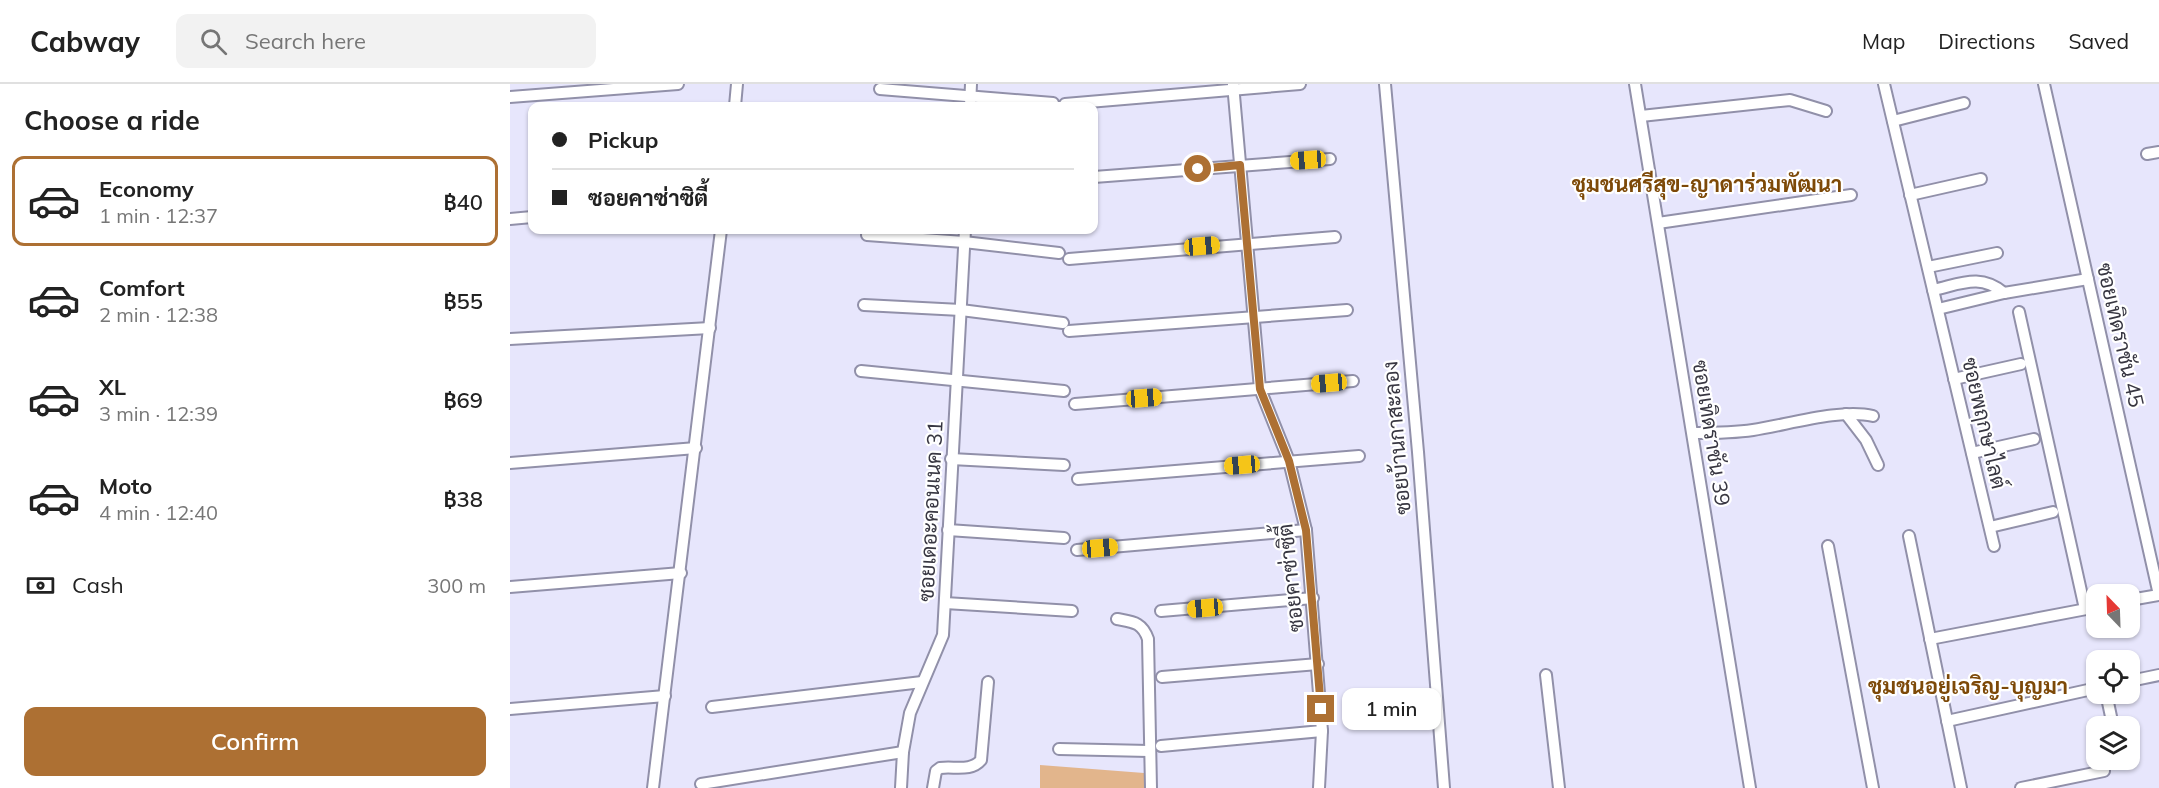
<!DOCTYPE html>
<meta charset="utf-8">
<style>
:root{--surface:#fff;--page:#f2f2f2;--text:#222;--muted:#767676;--line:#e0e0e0;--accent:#ad7033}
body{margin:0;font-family:Mulish,Sarabun,sans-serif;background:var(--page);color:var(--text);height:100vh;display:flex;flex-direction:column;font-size:22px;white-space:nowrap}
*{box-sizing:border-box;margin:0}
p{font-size:20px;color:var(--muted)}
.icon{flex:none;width:33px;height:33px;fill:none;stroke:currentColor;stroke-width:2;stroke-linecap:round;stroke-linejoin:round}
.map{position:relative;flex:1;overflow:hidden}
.side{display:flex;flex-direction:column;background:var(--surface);width:510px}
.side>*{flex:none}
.top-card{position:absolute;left:18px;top:18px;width:570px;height:132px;border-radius:12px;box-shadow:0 2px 4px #0004;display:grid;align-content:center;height:132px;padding:0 24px;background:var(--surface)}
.needle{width:39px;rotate:337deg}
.tools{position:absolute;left:1576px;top:500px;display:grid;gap:12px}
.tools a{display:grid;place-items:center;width:54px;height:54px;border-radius:12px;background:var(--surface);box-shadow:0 2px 4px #0004;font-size:30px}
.end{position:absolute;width:27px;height:27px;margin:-14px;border:8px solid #ad7033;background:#fff;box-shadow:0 0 0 3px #fff}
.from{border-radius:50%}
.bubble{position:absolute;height:42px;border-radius:12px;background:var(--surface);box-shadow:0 2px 4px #0004;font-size:20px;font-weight:600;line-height:42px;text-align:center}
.car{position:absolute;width:18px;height:36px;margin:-18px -9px;border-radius:8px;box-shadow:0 0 4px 2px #0007;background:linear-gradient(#f5c518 24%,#345 0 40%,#f5c518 0 76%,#345 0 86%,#f5c518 0)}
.top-card b{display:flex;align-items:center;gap:21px;height:57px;font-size:22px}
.top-card b+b{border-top:2px solid var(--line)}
.top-card i{width:15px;height:15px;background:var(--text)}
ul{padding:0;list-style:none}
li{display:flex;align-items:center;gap:18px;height:90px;margin:0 12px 9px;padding:0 12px;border:3px solid transparent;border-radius:12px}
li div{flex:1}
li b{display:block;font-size:22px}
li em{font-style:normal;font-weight:600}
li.on{border-color:var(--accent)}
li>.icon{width:54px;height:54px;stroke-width:1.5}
h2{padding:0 24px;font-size:27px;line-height:72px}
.pay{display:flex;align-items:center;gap:15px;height:66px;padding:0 24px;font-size:22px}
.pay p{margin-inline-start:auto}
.button{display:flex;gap:12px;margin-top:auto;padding:12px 24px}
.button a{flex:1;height:69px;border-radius:12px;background:var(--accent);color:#fff;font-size:24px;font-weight:600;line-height:69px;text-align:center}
header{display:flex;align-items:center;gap:36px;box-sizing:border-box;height:84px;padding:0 30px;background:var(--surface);border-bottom:2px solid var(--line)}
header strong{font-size:28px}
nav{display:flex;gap:33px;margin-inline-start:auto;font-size:21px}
.search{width:420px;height:54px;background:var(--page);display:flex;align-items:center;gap:15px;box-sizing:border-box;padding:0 21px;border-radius:12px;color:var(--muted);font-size:22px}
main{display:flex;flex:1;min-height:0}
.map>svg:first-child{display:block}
</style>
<header>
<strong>Cabway</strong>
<div class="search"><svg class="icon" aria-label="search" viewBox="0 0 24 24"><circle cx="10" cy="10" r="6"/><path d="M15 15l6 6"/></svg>Search here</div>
<nav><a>Map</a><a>Directions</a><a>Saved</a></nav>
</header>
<main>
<section class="side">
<h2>Choose a ride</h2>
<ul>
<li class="on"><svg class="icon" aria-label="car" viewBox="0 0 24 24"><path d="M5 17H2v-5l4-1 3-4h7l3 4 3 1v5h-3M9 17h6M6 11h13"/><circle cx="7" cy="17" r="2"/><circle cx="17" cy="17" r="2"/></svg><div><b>Economy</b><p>1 min · 12:37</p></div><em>฿40</em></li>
<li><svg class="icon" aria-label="car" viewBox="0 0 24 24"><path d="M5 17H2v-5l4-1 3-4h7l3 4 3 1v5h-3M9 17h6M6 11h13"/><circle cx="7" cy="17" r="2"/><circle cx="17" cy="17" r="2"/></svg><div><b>Comfort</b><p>2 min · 12:38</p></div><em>฿55</em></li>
<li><svg class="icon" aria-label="car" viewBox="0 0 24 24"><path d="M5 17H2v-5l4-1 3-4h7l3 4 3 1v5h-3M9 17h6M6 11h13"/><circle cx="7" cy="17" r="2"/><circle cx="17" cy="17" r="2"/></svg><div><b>XL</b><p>3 min · 12:39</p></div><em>฿69</em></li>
<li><svg class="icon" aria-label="car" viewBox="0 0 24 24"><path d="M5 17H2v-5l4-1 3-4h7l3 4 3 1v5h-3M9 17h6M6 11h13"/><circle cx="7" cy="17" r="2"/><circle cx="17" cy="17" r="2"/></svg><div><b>Moto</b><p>4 min · 12:40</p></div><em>฿38</em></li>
</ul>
<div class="pay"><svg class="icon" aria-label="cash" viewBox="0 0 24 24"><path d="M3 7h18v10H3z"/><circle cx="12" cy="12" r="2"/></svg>Cash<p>300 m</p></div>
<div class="button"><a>Confirm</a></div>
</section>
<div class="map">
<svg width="1649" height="704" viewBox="0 0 1649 704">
<rect width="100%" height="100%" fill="#e7e6fc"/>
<path fill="#e2b58c" d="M530,681L634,689L635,704H530Z"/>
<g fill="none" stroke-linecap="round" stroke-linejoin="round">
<g stroke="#9190a9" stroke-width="14">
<g id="street">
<path d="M723,0L750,305L779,377L796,446L812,647L809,704"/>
<path d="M875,0L908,368L934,704"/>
<path d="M1125,0L1240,704"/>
<path d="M1374,0L1484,462"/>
<path d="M1534,0L1649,511"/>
<path d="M370,5L543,19"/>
<path d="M0,13L168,0"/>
<path d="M555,20L790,0"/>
<path d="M225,22L227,0"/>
<path d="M460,22L461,0"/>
<path d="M1131,32L1280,16L1316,27"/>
<path d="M1383,37L1454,19"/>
<path d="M1637,70L1649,68"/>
<path d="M584,93L820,75"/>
<path d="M1400,111L1471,95"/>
<path d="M0,135L22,133"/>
<path d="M1148,139L1341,111"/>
<path d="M357,151L454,158L549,169"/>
<path d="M559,175L825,153"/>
<path d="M1418,183L1487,169"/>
<path d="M1423,206C1451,200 1470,189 1494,209"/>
<path d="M354,221L451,226L553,239"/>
<path d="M1428,225L1494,209L1578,195"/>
<path d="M1509,228L1575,525"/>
<path d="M559,247L837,226"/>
<path d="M0,255L200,244"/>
<path d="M351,287L554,307"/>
<path d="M1444,295L1511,280"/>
<path d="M565,320L843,297"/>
<path d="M1336,330L1356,356L1368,381"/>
<path d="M1183,349C1203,349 1223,349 1243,346C1277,341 1331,324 1363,332"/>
<path d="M1462,369L1524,355"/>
<path d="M441,375L554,381"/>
<path d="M0,379L186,364"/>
<path d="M568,395L849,372"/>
<path d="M1480,443L1543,428"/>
<path d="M438,446L554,454"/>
<path d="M1399,452L1451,704"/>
<path d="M1318,462L1363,704"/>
<path d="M567,466L796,446"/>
<path d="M0,503L171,489"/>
<path d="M1620,516L1649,511"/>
<path d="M435,519L562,527"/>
<path d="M651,527L803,514"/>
<path d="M607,535C623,538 632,538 638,555L641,704"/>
<path d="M1420,555L1587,523"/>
<path d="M1036,591L1049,704"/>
<path d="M652,593L808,580"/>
<path d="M1620,597L1649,591"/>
<path d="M1596,609L1603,642"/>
<path d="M202,623L412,598"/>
<path d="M0,625L155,612"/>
<path d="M1437,637L1587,604"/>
<path d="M651,662L812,647"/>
<path d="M549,665L639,667"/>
<path d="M191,700L393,668"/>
<path d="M143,704L211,146"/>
<path d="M391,704L393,668L400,629L433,551L455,146"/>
<path d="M423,704L426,687L430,684C444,682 461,688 471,676L478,598"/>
<path d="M1511,704L1594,687"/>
</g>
</g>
<use href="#street" stroke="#fff" stroke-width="10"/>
</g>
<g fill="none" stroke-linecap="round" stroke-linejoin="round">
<path stroke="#ad7033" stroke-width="8" d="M688,85L730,81L750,305L779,377L796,446L811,625"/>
</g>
<g text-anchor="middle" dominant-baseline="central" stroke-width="4.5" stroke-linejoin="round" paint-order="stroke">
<g font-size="21" fill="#383742" stroke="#fff">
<text transform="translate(1611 251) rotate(77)">ซอยเทิดราชัน 45</text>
<text transform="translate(1475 339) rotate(77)">ซอยพฤกษาไลต์</text>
<text transform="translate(1202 349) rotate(81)">ซอยเทิดราชัน 39</text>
<text transform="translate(886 354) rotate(-95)">ซอยบ้านกาสะลอง</text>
<text transform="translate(420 427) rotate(-87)">ซอยเดอะคอนเนค 31</text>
<text transform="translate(780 494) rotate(-96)">ซอยคาซ่าซิตี้</text>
</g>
<g font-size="22" font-weight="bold" fill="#7d4908" stroke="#fff">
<text x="1197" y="100">ชุมชนศรีสุข-ญาดาร่วมพัฒนา</text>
<text x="1458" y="602">ชุมชนอยู่เจริญ-บุญมา</text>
</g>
</g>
</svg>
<div class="tools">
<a><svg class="needle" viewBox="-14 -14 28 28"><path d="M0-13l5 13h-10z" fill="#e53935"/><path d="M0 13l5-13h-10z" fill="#767676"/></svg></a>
<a><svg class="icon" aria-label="locate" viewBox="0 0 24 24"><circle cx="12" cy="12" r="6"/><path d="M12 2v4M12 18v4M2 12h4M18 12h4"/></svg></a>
<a><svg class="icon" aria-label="layers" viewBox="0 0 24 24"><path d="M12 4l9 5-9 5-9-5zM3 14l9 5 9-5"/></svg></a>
</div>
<i class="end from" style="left:688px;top:85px"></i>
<i class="end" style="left:811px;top:625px"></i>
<div class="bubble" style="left:832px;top:604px;width:99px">1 min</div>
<i class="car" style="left:798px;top:76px;rotate:266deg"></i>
<i class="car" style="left:692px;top:162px;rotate:85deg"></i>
<i class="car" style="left:819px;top:299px;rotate:265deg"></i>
<i class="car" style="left:634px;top:314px;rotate:86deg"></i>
<i class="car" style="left:732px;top:381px;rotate:265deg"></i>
<i class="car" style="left:590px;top:464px;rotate:85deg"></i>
<i class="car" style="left:695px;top:524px;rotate:265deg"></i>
<div class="top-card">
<b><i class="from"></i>Pickup</b>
<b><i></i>ซอยคาซ่าซิตี้</b>
</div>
</div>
</main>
